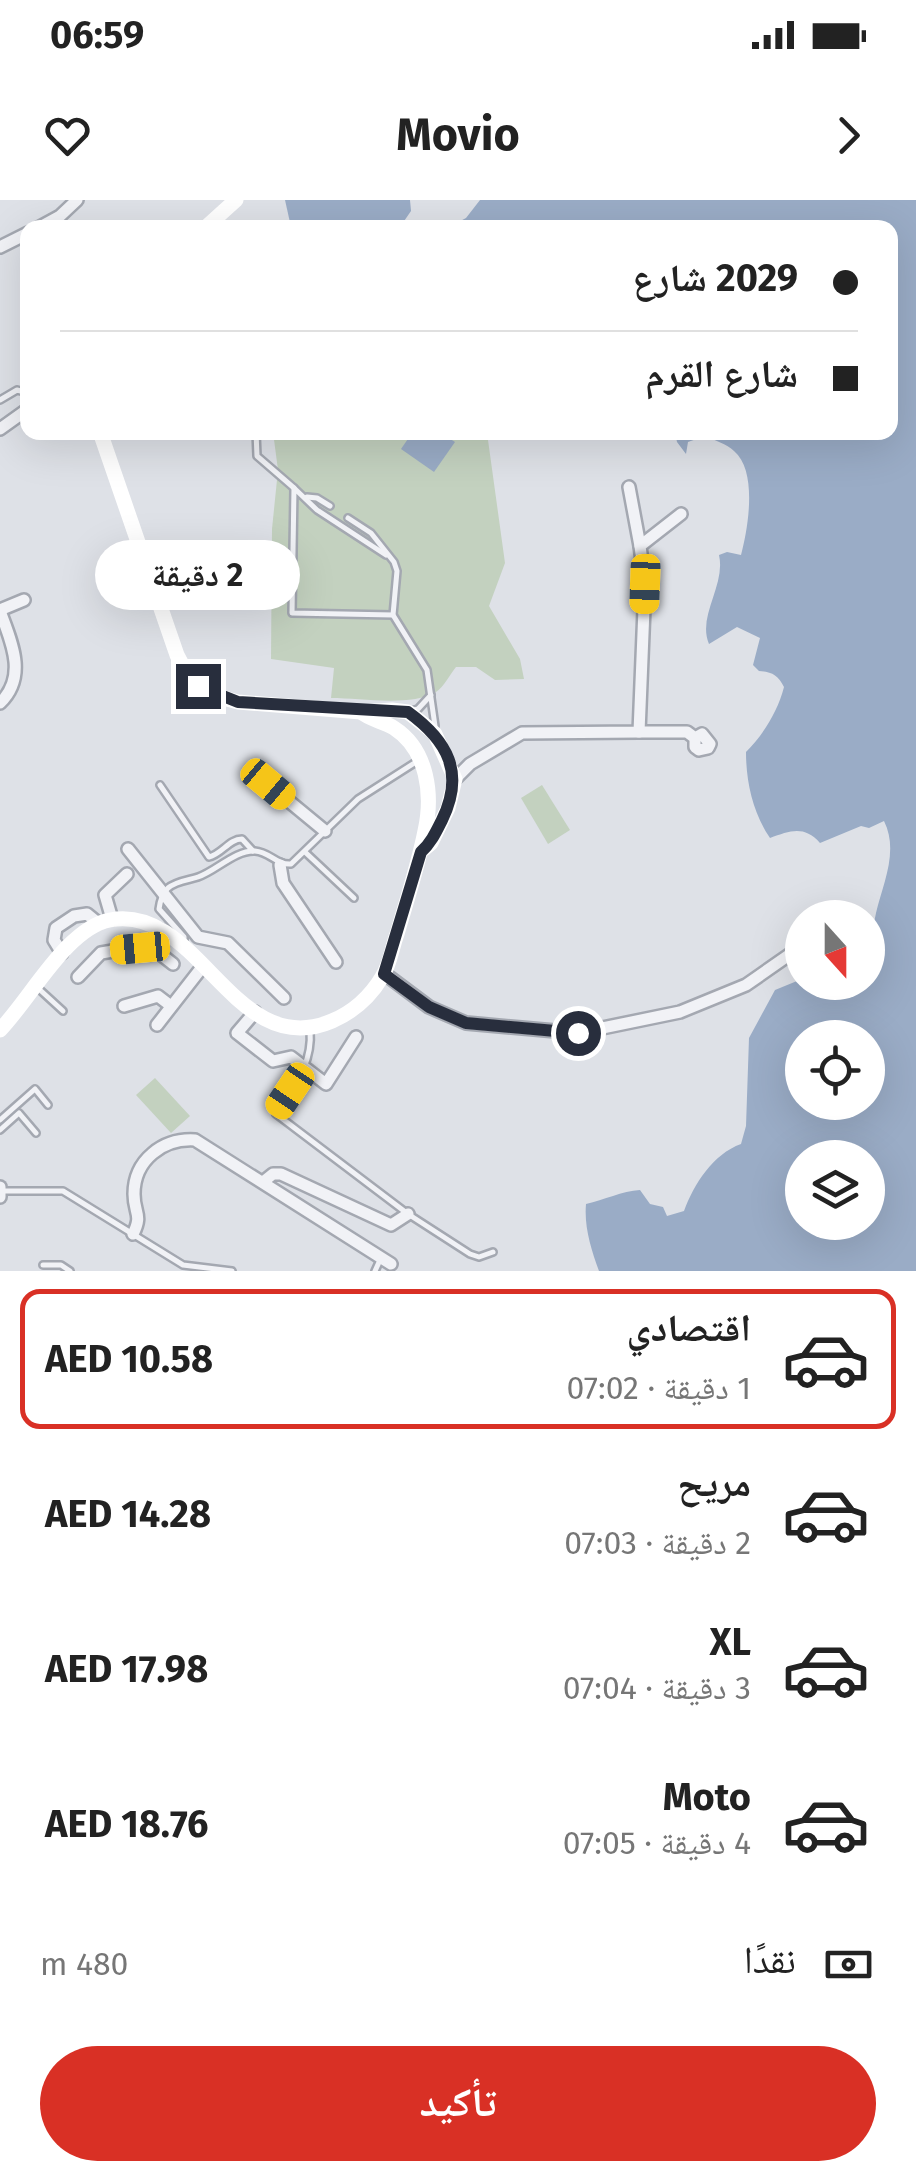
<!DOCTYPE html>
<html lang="ar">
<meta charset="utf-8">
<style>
:root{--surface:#fff;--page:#f6f6f6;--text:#222;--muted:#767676;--line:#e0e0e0;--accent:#d93025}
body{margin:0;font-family:"Fira Sans","Noto Naskh Arabic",sans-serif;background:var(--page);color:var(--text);direction:rtl;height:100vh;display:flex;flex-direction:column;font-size:38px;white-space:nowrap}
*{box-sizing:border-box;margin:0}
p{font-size:32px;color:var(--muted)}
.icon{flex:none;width:55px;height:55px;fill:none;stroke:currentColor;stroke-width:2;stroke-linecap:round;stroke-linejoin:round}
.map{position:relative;height:1071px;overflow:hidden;direction:ltr}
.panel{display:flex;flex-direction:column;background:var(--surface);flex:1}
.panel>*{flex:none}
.hud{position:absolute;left:20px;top:20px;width:878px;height:220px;border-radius:20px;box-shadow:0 10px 40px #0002;direction:rtl;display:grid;align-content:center;height:220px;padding:0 40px;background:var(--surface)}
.needle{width:65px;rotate:159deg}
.controls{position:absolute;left:785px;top:700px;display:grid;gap:20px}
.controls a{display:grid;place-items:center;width:100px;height:100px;border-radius:50%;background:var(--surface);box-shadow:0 10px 40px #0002;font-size:50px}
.end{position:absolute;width:45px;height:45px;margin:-22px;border:12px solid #282e3d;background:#fff;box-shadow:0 0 0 5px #fff}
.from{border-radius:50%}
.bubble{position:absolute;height:70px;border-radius:35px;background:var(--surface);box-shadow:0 10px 40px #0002;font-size:32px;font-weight:700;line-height:70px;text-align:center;direction:rtl}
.car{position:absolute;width:30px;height:60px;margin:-30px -15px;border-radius:12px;box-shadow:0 0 8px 2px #0007;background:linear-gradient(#f5c518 24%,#345 0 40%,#f5c518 0 76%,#345 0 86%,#f5c518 0)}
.hud b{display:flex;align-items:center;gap:35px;height:95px;font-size:38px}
.hud b+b{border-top:2px solid var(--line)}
.hud i{width:25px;height:25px;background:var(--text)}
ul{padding:18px 0 0;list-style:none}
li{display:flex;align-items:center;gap:30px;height:140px;margin:0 20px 15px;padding:0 20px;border:5px solid transparent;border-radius:20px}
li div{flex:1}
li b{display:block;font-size:38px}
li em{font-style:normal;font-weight:700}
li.current{border-color:var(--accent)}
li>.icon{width:90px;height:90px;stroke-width:1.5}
.pay{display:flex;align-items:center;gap:25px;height:110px;padding:0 40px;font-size:38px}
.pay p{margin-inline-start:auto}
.primary-button{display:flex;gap:20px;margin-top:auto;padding:20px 40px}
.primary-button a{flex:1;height:115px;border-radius:60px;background:var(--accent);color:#fff;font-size:40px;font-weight:700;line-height:115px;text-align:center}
.status{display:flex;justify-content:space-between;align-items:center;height:70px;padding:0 50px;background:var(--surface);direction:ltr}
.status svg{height:28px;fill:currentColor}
header{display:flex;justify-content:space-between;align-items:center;height:130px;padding:0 40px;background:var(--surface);font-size:45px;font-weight:700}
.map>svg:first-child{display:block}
</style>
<div class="status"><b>06:59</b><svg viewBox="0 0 49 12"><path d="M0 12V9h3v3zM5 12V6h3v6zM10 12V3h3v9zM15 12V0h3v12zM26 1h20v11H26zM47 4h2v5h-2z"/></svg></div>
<header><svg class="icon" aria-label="forward" viewBox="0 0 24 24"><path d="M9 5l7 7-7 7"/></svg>Movio<svg class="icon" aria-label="heart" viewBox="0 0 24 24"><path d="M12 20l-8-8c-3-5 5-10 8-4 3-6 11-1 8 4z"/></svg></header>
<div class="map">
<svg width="916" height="1071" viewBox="0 0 916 1071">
<rect width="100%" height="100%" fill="#dee1e7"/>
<g fill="#c3d1bf">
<path d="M273,232H477L488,240L505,363L489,406L520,459L524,479L495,480L476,467H456C450,474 444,487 436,492C410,507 361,498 331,498L334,468L271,459L272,329L278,270Z"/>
<path d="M542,585L570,630L548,644L521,598Z"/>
<path d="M155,878L190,916L171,933L136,895Z"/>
</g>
<g fill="#9aacc6" fill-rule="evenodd">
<path d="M285,0H410L411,11L400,27H291Z"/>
<path d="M480,0H916V1071H599C591,1049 584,1027 586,1004C604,1000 622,991 640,990L650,1004L663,1007L667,1016L684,1011C694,984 713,954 741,944L746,926L749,838L775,790L797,781L802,758V782H868C868,759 871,736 876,713C883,684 899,651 884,621L869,628L861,626L820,643C804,625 790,631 770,638C753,613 746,582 746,552C763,535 778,511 784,487C778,475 772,472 759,471L753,465L760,438L737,427L709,444C697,416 726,385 719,355L727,352L741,355C748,329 758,271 734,251C727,244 714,240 705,236L688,242L686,254L677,242L675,233L890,232V28L449,27L466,18ZM802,838H868V902H802ZM802,958H868V1022H802Z"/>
<path d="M412,233H441L455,242L434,272L401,249Z"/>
</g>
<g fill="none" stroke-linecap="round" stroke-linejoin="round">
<g stroke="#a4a8b1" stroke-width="10">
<g id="lane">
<path d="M0,200L17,190L28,193"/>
<path d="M256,232L257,256L294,288"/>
<path d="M307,297L317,298L330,306"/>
<path d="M348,318L371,333L394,362L397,371L393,415L427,470L435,526"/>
<path d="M386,355L317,310L294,288L292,413L393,415"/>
<path d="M411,511L418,509L431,495"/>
<path d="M160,585L209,657C222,654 229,639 242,639L253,651"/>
<path d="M305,652L354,698"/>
<path d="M184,742V737L159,709C160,701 162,694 168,688C176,681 189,680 198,677C216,671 235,650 255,651C270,652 276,665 291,664L358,599L416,562"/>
<path d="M39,789L63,811"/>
<path d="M310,830C313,864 294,886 276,914L408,1014L470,1054L479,1057L493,1052"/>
<path d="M0,920L35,889L48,905"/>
<path d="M0,930L19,913L36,933"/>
<path d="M2,991H63L183,1065L232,1071"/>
<path d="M43,1065H61L70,1071"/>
<path d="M375,1071L380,1060"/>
</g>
</g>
<g stroke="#a4a8b1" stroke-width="16">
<g id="street">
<path d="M38,28L60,16L77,0"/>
<path d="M0,47L28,33"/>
<path d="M0,229L28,209"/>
<path d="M629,287L640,346"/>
<path d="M0,410L24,400"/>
<path d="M0,411C11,441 28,476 0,503"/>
<path d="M639,532H687L695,538L702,534L710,544L708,548L699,550L695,547V538"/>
<path d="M455,579L470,564L522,533L639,532L645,384L640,346L681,314"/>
<path d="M268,584L325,631"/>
<path d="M128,649L198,737L228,743L284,798"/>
<path d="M280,665L283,683L336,762"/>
<path d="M112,719L105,695L127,674"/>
<path d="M149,745L173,764"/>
<path d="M62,753L54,740L56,728L74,716L87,714L98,723"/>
<path d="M385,774L429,807L466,823L578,833L680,812L746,785L799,748"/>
<path d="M78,777L101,753L149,745L160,730"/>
<path d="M124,806L158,796L171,806"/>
<path d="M255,812L237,833L273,861L291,857L326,884L356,837"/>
<path d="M157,825L203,766"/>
<path d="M263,982L273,974H281L391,1025L408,1014"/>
<path d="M0,987V997"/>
<path d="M133,1034C143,1014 134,1014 134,994C134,960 163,938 195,940L391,1064"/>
</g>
</g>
<use href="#lane" stroke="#f1f2f6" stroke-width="5"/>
<use href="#street" stroke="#f1f2f6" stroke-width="11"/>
<g stroke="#fff" stroke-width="15">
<path d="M205,28L236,0"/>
<path d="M100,232L177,455C190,483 208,495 238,502L361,512L392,510L408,512L427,527L435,534L455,579L448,608L431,643L424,649"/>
<path d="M0,830C31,798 67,728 110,720C199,703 234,863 332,821C353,812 370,797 382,777C390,765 392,747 397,734C407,699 418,666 425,631C433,595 428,550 394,528C383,521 370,520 361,512"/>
</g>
</g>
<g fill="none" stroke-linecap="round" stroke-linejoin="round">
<path stroke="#282e3d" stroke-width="12" d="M198,486L238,502L408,512C448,541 465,573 442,620C436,632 431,643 421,652L384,774L429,807L466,823L578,833"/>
</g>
</svg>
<div class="controls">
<a><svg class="needle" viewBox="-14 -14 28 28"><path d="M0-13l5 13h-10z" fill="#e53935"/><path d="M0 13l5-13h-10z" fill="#767676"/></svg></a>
<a><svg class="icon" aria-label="locate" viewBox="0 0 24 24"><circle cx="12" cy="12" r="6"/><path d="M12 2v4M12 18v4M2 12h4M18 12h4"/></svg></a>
<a><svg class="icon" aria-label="layers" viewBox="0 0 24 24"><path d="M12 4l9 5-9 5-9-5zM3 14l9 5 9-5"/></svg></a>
</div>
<i class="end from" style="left:578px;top:833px"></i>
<i class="end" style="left:198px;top:486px"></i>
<div class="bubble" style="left:95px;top:340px;width:205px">2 دقيقة</div>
<i class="car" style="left:645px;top:384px;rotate:182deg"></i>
<i class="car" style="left:268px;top:584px;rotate:130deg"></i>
<i class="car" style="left:140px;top:748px;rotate:265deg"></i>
<i class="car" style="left:290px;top:891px;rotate:214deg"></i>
<div class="hud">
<b><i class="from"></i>2029 شارع</b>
<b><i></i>شارع القرم</b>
</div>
</div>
<section class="panel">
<ul>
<li class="current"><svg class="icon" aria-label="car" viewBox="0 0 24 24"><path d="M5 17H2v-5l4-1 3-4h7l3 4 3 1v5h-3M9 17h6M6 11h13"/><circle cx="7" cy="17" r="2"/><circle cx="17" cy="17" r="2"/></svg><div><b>اقتصادي</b><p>1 دقيقة · 07:02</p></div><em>AED 10.58</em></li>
<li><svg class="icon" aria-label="car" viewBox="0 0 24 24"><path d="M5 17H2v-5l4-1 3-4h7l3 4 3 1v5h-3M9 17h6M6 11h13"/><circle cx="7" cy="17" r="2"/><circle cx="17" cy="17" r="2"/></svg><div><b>مريح</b><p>2 دقيقة · 07:03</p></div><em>AED 14.28</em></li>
<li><svg class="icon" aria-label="car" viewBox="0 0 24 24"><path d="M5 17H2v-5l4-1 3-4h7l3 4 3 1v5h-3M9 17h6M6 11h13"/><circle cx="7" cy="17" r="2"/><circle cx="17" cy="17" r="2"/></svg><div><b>XL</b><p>3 دقيقة · 07:04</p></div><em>AED 17.98</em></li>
<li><svg class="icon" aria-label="car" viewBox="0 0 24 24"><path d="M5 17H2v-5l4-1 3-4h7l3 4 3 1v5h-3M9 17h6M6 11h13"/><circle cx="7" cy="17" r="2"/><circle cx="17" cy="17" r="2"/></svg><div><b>Moto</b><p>4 دقيقة · 07:05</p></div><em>AED 18.76</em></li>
</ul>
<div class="pay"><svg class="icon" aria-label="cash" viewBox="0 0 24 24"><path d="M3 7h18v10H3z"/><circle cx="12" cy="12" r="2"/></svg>نقدًا<p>480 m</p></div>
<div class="primary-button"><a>تأكيد</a></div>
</section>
